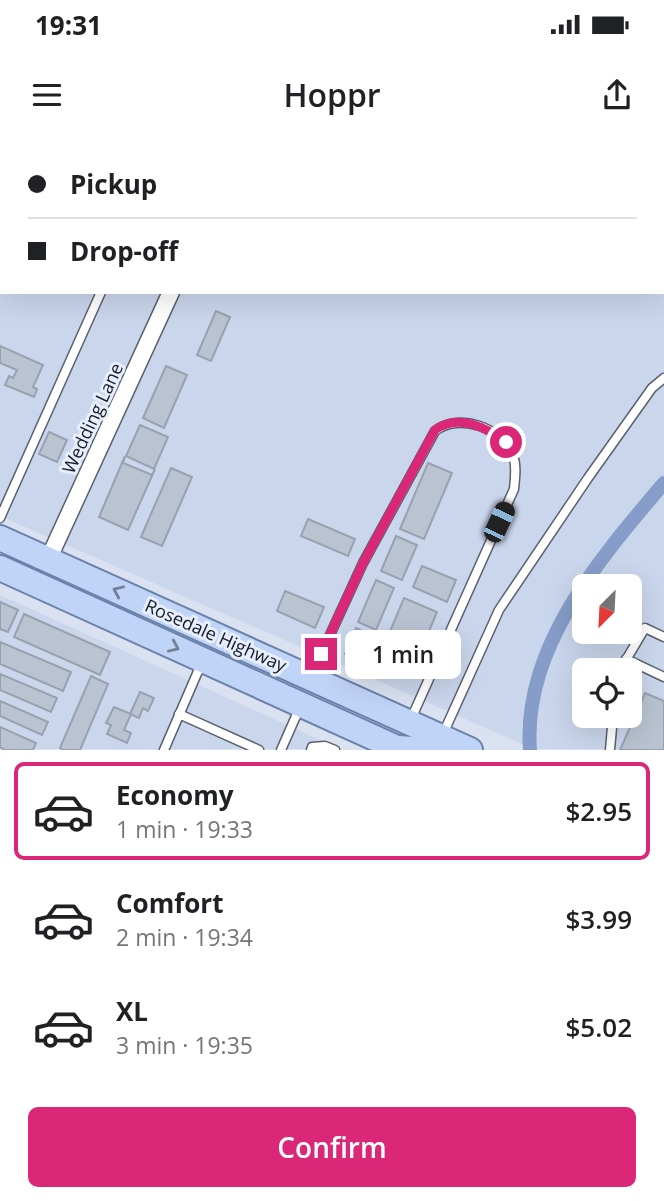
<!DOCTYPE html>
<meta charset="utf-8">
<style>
:root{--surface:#fff;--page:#f2f2f2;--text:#202124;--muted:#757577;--line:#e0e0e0;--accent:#db2777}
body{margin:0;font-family:"Open Sans",sans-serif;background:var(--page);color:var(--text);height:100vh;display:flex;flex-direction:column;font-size:26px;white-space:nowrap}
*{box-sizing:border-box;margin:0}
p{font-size:23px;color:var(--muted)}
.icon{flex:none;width:38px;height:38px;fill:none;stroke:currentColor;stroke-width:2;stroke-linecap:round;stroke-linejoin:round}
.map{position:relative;height:610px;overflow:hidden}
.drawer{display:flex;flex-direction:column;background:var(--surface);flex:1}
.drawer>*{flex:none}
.top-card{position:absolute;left:0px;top:0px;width:665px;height:154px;box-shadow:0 7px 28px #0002;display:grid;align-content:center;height:154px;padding:0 28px;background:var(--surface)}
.needle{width:46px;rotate:204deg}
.tools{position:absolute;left:572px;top:434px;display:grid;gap:14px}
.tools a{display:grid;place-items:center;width:70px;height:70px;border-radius:10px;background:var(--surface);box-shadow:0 7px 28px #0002;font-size:35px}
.end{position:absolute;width:32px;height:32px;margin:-16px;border:9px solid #db2777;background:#fff;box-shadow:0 0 0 4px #fff}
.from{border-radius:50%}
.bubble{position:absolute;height:49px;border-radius:10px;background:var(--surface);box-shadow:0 7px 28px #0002;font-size:23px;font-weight:600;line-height:49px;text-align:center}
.car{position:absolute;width:21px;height:42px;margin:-21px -10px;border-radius:9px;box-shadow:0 0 5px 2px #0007;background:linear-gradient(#222 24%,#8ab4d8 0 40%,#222 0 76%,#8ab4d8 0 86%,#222 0)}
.top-card b{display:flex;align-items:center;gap:24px;height:66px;font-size:26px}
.top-card b+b{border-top:2px solid var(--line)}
.top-card i{width:18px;height:18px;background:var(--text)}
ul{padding:12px 0 0;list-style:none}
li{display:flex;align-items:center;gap:21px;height:98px;margin:0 14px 10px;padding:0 14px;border:4px solid transparent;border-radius:10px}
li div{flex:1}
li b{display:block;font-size:26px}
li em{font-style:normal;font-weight:600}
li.current{border-color:var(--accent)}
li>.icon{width:63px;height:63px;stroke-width:1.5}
.action{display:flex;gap:14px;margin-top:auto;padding:14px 28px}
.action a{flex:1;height:80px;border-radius:10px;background:var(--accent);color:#fff;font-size:28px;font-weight:600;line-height:80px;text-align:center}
.status{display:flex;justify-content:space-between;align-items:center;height:49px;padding:0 35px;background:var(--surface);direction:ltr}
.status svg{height:19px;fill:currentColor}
header{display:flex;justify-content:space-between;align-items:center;height:91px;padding:0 28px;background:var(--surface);font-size:32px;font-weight:600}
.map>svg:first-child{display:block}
</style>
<div class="status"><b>19:31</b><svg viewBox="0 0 49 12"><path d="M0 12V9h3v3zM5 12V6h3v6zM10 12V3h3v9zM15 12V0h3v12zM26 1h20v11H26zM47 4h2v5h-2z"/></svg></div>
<header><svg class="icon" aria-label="menu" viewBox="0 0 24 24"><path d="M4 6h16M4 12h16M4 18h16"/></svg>Hoppr<svg class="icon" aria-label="share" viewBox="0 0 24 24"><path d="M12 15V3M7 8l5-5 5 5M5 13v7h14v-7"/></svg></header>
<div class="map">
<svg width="664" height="610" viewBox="0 0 664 610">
<rect width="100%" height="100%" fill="#dae2f1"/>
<g fill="#cad6ec" fill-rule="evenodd">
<path d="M0,0H664V609H534L0,376ZM2,2H663V152H2ZM584,446H630V492H584ZM584,530H630V576H584Z"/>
<path d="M0,455L340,609H0Z"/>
</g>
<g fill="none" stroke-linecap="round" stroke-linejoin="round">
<path stroke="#859dc8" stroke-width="14" d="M530,610C522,507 602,416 664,343"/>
</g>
<g fill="#bac3d1" stroke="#99a1af" stroke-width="2">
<path d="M216,0H284L289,2H215Z"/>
<path d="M216,171L230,177L211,221L197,215Z"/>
<path d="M0,206L43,225L33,247L37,249L34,257L5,245L9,236L13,238L17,230L0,223Z"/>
<path d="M166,226L187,235L164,288L143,278Z"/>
<path d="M140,285L168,297L154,329L126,316Z"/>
<path d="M49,292L67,300L57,322L39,314Z"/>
<path d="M125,316L123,323L152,335L155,329L128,390L99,377Z"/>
<path d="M428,323L452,333L424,399L400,389Z"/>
<path d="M171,328L192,337L162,406L141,397Z"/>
<path d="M308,379L355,399L348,416L301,396Z"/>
<path d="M396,396L417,405L402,440L381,431Z"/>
<path d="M422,426L456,440L447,462L413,447Z"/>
<path d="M376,440L394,448L376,490L358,482Z"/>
<path d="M285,451L324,467L315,488L277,471Z"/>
<path d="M404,458L437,472L422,508L389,494Z"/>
<path d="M0,462L18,470L8,492L0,489Z"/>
<path d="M24,474L110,512L100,535L14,497Z"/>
<path d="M356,488L374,496L363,522L345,514Z"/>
<path d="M0,502L71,532L63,551L0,524Z"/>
<path d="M0,534L57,558L51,572L0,550Z"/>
<path d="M91,536L108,544L80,610H63L60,608Z"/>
<path d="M140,552L154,558L148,571L143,568L139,578L130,574Z"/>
<path d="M645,553L664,561V610H620Z"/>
<path d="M0,561L48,582L42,595L0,576Z"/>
<path d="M114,567L131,574L124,590L131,593L127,603L107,594L111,585L106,583Z"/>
<path d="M0,587L36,603L33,610H5L0,607Z"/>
</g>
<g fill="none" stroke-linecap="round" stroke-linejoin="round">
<g stroke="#5a616e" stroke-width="11">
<g id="service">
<path d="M173,2L174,0"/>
<path d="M0,378L101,152"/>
<path d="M626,519L664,537"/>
<path d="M620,530L645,488L664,497"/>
<path d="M312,534L363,423L435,291C459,272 503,288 513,316C517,326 515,338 514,349L411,579"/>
<path d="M179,574L259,610"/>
<path d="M443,594L499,470L588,338L652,248L664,238"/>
<path d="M164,610L202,522"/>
<path d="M281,610L300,567"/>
<path d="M311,610L312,607L325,606L335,610"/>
<path d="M610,610L613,576"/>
</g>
</g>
<g stroke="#5a616e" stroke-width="19">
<path id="minor" d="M48,420L171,152"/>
</g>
<g stroke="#6a81a9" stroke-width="28">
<g id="primary">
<path d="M0,398L470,610"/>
<path d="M0,428L401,610"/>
<path d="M397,608L429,610"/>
</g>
</g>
<use href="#service" stroke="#fff" stroke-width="8"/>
<use href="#minor" stroke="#fff" stroke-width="16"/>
<use href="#primary" stroke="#c0d4f8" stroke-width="24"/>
</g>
<defs><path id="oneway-chevron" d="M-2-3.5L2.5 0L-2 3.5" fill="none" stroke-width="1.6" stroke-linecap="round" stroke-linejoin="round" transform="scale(1.75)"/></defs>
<g stroke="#748096">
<use href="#oneway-chevron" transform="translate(118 451) rotate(-156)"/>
<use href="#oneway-chevron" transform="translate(174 507) rotate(24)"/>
</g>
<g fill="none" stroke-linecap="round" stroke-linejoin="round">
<path stroke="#db2777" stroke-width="9" d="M321,514L363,423L435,290C458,273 485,287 506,302"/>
</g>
<g text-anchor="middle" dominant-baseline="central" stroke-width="6" stroke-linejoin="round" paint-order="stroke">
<g font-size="18" fill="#171a1f" stroke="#e7efff">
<text transform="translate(92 278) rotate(-65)">Wedding Lane</text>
<text transform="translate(216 495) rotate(24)">Rosedale Highway</text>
</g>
</g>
</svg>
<div class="tools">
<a><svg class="needle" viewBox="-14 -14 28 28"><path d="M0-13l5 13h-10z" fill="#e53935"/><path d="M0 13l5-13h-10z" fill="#757577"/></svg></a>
<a><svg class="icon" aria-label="locate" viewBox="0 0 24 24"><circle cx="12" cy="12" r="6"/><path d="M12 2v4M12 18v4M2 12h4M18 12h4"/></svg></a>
</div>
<i class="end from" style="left:506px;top:302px"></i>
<i class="end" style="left:321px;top:514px"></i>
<div class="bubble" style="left:345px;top:490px;width:116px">1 min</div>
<i class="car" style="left:499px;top:382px;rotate:25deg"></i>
<div class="top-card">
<b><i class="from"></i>Pickup</b>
<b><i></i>Drop-off</b>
</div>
</div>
<section class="drawer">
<ul>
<li class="current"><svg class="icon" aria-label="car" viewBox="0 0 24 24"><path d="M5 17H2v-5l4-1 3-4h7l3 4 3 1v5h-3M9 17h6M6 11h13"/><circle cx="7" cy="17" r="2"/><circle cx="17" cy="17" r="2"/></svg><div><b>Economy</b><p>1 min · 19:33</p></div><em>$2.95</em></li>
<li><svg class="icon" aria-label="car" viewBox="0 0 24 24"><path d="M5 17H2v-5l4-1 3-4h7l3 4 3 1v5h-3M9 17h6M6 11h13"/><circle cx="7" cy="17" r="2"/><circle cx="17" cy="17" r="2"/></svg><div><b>Comfort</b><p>2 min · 19:34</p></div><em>$3.99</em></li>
<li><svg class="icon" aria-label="car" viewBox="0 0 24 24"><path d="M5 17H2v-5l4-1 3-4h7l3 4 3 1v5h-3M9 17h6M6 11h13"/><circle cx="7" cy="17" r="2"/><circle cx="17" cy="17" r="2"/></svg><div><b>XL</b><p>3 min · 19:35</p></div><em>$5.02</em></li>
</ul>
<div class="action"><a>Confirm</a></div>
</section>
